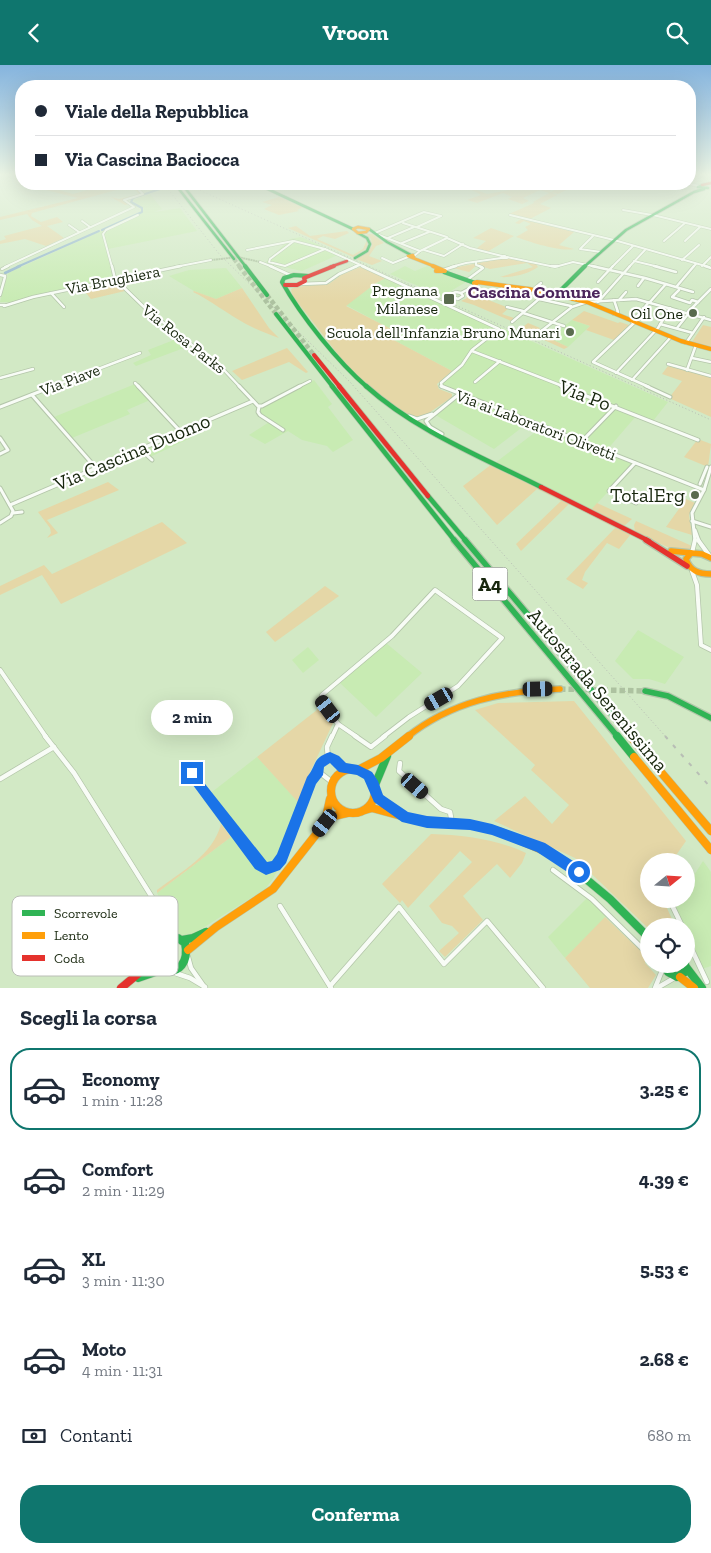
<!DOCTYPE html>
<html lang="it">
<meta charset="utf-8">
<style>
:root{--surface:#fff;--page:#f2f2f3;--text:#1f2937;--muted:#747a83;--line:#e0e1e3;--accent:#0f766e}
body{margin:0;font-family:"Zilla Slab",serif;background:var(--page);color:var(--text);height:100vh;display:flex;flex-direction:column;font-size:19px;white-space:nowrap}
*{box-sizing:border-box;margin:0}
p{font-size:16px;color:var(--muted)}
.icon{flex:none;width:28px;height:28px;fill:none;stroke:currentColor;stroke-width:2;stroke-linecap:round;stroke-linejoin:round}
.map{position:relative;height:923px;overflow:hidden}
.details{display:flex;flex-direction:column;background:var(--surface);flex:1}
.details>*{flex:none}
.banner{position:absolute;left:15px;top:15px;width:681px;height:110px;border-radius:20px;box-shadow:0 5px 20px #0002;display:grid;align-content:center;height:110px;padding:0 20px;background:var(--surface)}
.needle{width:32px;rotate:72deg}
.controls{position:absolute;left:640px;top:788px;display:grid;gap:10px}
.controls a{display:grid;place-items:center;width:55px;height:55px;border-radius:50%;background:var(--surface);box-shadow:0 5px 20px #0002;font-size:25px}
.end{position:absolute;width:22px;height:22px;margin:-11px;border:6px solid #1a73e8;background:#fff;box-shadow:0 0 0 2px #fff}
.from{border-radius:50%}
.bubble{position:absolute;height:35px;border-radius:18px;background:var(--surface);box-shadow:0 5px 20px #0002;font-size:16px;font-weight:700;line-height:35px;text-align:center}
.car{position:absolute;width:15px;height:30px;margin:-15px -8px;border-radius:6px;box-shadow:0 0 4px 1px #0007;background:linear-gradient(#222 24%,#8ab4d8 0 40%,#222 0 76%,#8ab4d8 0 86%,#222 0)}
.banner b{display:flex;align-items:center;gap:18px;height:48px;font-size:19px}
.banner b+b{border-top:1px solid var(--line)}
.banner i{width:12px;height:12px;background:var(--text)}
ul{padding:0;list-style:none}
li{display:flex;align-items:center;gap:15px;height:82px;margin:0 10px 8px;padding:0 10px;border:2px solid transparent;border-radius:20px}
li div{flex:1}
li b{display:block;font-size:19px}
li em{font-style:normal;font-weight:700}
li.current{border-color:var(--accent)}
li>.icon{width:45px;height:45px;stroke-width:1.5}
h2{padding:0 20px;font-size:22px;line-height:60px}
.pay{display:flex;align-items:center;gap:12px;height:55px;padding:0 20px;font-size:19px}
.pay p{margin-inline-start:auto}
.action{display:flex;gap:10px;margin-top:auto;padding:10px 20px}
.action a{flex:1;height:58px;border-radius:20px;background:var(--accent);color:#fff;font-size:20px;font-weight:700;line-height:58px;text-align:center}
header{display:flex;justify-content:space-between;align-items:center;height:65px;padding:0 20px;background:var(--accent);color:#fff;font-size:22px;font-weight:700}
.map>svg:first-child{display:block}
</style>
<header><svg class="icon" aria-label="back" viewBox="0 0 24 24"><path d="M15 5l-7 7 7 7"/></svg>Vroom<svg class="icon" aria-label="search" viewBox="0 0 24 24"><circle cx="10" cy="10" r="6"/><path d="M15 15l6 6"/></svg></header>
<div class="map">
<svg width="711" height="923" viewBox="0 0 711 923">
<rect width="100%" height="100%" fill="#d2e9c5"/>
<g fill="#c8ebb3">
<path d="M150,129L162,144L154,147L180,143L197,166L108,184L116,213L15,237H0L8,208L141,148L144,144L132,135Z"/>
<path d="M301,172L340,189L302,206L269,199L266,197L290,174Z"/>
<path d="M405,201L415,206L427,201L436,204L437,207L444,208L468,216L442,231L390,209Z"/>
<path d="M226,203L242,223L216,234L194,226L169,211L189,205Z"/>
<path d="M388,212L499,264L502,263L668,337L653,356L637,350L606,386L635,398L590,446L495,398L542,362L529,357L494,384L432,348L457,329L440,321L454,307L390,273L398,268L346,240L376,218Z"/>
<path d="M572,255L590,261L568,282L549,273Z"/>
<path d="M179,273L189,281L136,301L133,298L151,290L148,285Z"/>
<path d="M314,315L332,339L328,342L353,375L333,387L327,381L302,375L288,366L265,379L249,370L271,356L259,347L261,343Z"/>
<path d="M135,319L150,335L127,345L130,349L72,373L54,352Z"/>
<path d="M193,362L201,368L150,392L142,384Z"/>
<path d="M638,565L684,592L665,619L649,614H633L615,596Z"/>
<path d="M386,578L422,608L376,652L340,618Z"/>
<path d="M308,582L319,595L303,608L292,595Z"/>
<path d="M257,692L303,742L292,775L273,814L265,824L193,869L182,872L178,869L157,828L231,772L203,734Z"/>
<path d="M703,796L711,807V901L702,904L686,866V861H684L675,843L680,834H686V823Z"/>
<path d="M591,829L610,848L565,893L548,872Z"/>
</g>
<g fill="#e5d7a7">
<path d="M37,119H62L49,122L73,129L91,124L86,120L105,119L114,123L136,119L134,121L143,128L124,135L129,139L125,140L111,132L119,134L139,129L131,121L32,148L31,151L41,157L57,152L63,157L47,161L64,173L46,181L25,174L0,179V176L6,174L4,171L42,161L32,155L27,149L0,155V152L78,133L46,125Z"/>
<path d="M461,119L487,129L521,123H531L547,119H564L573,122L558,129L551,127L563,120L549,126L557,130L540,139L551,143L528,155L509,149L534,138L533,137L549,128L540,125L523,133L529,136L522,139L508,134L512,132L503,128L477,138L467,135L481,130Z"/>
<path d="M279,132L305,141L297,145L299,146L279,150L264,144L272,140L262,137Z"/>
<path d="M521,154L574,167L559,180L574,184C560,187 530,177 516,172L528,165L525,162L531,159L524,156L519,159L515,158Z"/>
<path d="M296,161L310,171L347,166L349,168L335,174L323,171L317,174L353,190L363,184L367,175V183L353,192L288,163Z"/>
<path d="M491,163L514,171L487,187L476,184L486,176L473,173Z"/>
<path d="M366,169H372L384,178L376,181L369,191L382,196L372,200L356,194L367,187L372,181L371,174Z"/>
<path d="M499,194H510L536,199L538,202C528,209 512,213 500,212L533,202L527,198L490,204L477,200L469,207L453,203Z"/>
<path d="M360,202L386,213L376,218L346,241L399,268L390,273L452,306L437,319L439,324L452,329V332L426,350L417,352L409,350L373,327L350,305L292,230L291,224L295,222L329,219L341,210Z"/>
<path d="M115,216L125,226L91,234L81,222Z"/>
<path d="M478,222L484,224L479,228L478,231L509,243L502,249L514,253L511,256L474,240L461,236L467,233L466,229Z"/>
<path d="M242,223L269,263L279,273C268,269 257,265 246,259C227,249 212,236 193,227L194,226L216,234Z"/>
<path d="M584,246L618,258L620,257L629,260L614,275L586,265L590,261L572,255Z"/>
<path d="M528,258L540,263L535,267L541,270L546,266L554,269L549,273L568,282L564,284L520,264Z"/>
<path d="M703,260L711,262V282L692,277Z"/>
<path d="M287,283L308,307L306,308L289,297L242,315L232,306Z"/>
<path d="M668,301L711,312V352L669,333L682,316L662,309Z"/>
<path d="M698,374L711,379L708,402L684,392Z"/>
<path d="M492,399L631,469L619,484L607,478L585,507L582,515L588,518L583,524L566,514L615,463L569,439L521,486L516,479L561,436L537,424L497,460L463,421Z"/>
<path d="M108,417L119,425L47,455L58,468L47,473L51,468L50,463L38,447Z"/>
<path d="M686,434L695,438L689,450L692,470L666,462Z"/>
<path d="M597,438L632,454L624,461L591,445Z"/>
<path d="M636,456L692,481L690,486H676L635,467L634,460Z"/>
<path d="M162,457L187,478L61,539L42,510L0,530V521L44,500L52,509Z"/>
<path d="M325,521L339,531L275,577L266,567Z"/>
<path d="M574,636L686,776L672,796H649V834H663L675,861H649V864L575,793L494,756L525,731L552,759L569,740L531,705L535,700L475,645L498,638Z"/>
<path d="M322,641L334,656L305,718L298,737L257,692Z"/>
<path d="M221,759L231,772L157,828V825C182,806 213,790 221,759Z"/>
<path d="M431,769C464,770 496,774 526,788L522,798L510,813L497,799L463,831L483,855L445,892L439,886L459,868L452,861L442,858L429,841L472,797L460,786L408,843L402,835L400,838L382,819Z"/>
<path d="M605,852L645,890V898L656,910L648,923H590L565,893Z"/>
</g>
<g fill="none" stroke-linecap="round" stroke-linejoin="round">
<g stroke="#90b4ce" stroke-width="2">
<path d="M166,123L173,122"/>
<path d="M102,165L142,147V143L131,137L133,133L163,123"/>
<path d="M17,202L99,166"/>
</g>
<path stroke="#90b4ce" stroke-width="2.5" d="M5,208L20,201"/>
<path stroke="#adc2a0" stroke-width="2" stroke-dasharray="2 0.5" stroke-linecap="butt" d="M211,195L238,192L260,197"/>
<path stroke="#adc2a0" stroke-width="5.5" stroke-dasharray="5.5 3" stroke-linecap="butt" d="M560,624L645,626"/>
<path stroke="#adc2a0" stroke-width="4" stroke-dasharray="4 2" stroke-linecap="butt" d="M234,194L240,202"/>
<g stroke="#adc2a0" stroke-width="4.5" stroke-dasharray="4.5 2.5" stroke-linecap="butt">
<path d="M239,201L276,249"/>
<path d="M267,230L314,290"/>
</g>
<g stroke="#b4c6aa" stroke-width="3">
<g id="street-far4">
<path d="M689,119L699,121"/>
<path d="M225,120L228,119"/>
<path d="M623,145L652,150"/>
<path d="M510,150L614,175L709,202"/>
<path d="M653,150L711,164"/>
<path d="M82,156L90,162"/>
<path d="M403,158L447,172"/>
<path d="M69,160L79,167"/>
<path d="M417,162L441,151"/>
<path d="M375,168L424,147L441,151"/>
<path d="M379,170L420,186"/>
<path d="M593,171L580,184L601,187"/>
<path d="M388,173L414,162"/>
<path d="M294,176L325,184L285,201L269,197L270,194Z"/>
<path d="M664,176L685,158"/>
<path d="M685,176L700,162"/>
<path d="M402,178L429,167"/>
<path d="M325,184L365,202"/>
<path d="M247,185L293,176"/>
<path d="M424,185L444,191L463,179"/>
<path d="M414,191L420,186L447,173L470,183L502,191"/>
<path d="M503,191H505L507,193H501Z"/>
<path d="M507,192L555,202L573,197L597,202"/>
<path d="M382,193L393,198L408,192"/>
<path d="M682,195L699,180"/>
<path d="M634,196L659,202"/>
<path d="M260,197L273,202"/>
<path d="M476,197V200L482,202"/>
<path d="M702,201L711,192"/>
<path d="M5,202L134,142L124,135L143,129L135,121L137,119"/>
<path d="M112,202L103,169L106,165L138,150"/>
<path d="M175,202L211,195"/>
<path d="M354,202L360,200"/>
<path d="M451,202L466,198L501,193"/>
<path d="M612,202L633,181"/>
<path d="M629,202L645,185"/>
<path d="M693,202L696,199"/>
</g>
</g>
<g stroke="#b4c6aa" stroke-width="4">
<g id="street-far3">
<path d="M112,201L115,214L146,244L224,305L240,322"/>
<path d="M270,201L290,210"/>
<path d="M362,201L499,264L472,285L462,300L441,318L442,322"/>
<path d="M551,201H558"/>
<path d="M592,201L645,213L693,227"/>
<path d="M654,201L676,207"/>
<path d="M705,201L711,203"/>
<path d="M2,204L8,201"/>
<path d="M443,205L456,201"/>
<path d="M0,210L5,211"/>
<path d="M467,215L483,203L479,201"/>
<path d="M598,217L613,201"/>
<path d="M301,219L326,218L339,209L357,201"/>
<path d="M638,221L644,213"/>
<path d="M677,221L694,201"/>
<path d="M534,224L541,218"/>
<path d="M679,225L672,232L690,238L692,235L698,237"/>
<path d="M456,227L461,228L463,231L458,234L448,230Z"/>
<path d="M51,228L64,242"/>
<path d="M461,228L476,220"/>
<path d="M0,230L5,212"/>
<path d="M614,235L618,247L614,249"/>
<path d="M619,235L626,227"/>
<path d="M598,237L630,201"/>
<path d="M650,237L666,219"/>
<path d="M0,240H5"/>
<path d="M4,241L33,232L181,201"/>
<path d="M507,242L523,246"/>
<path d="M688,247L711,224"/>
<path d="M523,248L564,261"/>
<path d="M512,257L539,234L571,241"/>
<path d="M632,257L649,237"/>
<path d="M634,258L593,297L649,322"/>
<path d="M660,259L693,268"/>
<path d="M677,263L689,248"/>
<path d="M535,271L572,242L587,237L636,234L711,255"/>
<path d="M686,278L704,252"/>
<path d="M472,286L565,322"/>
<path d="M692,293L711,297"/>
<path d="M668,299L711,311"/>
<path d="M687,305L696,280"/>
<path d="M616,308L658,263L670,243"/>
<path d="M0,313L33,304"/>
<path d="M632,315L671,272"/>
<path d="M475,317L500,296"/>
<path d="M135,318L139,322"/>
<path d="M51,322L140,288"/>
<path d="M298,322L310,316"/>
</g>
</g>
<g stroke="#b4c6aa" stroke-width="5">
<g id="street-far2">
<path d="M138,321L180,366"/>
<path d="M239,321L258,341H262L300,321"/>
<path d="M441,321L704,425"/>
<path d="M561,321L698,375"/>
<path d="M646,321L670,332"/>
<path d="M32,330L96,403"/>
<path d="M0,342L54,321"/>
<path d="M259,342L258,347L260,350L283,365"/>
<path d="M409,351L417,354L432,349"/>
<path d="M442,369L430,362L426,356L458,330"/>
<path d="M0,373L8,385L0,389"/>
<path d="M581,377L616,341"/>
<path d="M140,384L152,395"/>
<path d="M635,398L609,426L636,438"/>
<path d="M700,419L707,402"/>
<path d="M0,423L13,446L11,451L0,458"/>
<path d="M10,440L253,336"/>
<path d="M13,448L22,447"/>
<path d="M692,456L711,462"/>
<path d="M695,465L699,476"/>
<path d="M695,476L692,448L704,425L711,402"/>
</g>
</g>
<g stroke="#b4c6aa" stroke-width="5.5">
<g id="street-far1">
<path d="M698,475L709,490"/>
<path d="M692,488L695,475"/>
<path d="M692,506L697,520L701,580L711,585"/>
<path d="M0,605L46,672"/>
<path d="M332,672L338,659"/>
<path d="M357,672L338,659L321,635L322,630L392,571L435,525L502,573L458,621L409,652L383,672"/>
</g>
</g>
<g stroke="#b4c6aa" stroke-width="6">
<g id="street">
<path d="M45,671L74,708L177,872"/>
<path d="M355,671L371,682L385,671"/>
<path d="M328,693L327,682L332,671"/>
<path d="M328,693L333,694L347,705"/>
<path d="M400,698L399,706L441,744L450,747L452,758"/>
<path d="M192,703V712L260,800L266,803L276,801L281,793L311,716L319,706L320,698L328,693"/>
<path d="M319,707L332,717"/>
<path d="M0,714L54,682"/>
<path d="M553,805L592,834L649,890"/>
<path d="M669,834L682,861"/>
<path d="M280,841L331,923"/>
<path d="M160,847L164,860L162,877"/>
<path d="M686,871L692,885L686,891"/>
<path d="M692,885L707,917"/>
<path d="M188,892L191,903L205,923"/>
<path d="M175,908L190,913L205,922"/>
<path d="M330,921L399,842L444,899L487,856L543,923"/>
<path d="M655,923L663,903"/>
<path d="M657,923L676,912"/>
</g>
</g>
<g stroke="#b4c6aa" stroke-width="4">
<g id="fast-far4">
<path d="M175,119L234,194"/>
<path d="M182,119L246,202"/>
<path d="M257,119L353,164"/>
<path d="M701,121L698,122L708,123"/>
<path d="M369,164L387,177L411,190"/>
<path d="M355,193L367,186L370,179L367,173L358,168"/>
<path d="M584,202L626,165L694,127L704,124"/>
</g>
</g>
<g stroke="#b4c6aa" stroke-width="5">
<g id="fast-far3">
<path d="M245,201L267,230"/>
<path d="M444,207L475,218"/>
<path d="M308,211L294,210L284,213L282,217C301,251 338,297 367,322"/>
<path d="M556,230L585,201"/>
<path d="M276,249L333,322"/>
</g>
</g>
<g stroke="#b4c6aa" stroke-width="6">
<g id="fast-far2">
<path d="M332,321L455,476"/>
<path d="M366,321C416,366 482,392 541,422"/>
<path d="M428,431L466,476"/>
</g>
</g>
<g stroke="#b4c6aa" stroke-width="8">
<g id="fast-far1">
<path d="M454,475L618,672"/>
<path d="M465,475L631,672"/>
<path d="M645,626L668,631L711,653"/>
</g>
</g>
<g stroke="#b4c6aa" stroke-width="9">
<g id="fast">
<path d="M617,671L634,692"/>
<path d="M375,720L387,691"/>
<path d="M580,809L610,834L649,873"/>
<path d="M173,873H178L185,878C189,896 180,910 161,905C158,890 159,881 173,873Z"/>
<path d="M182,875L193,873L206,867"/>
<path d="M664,899L668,907L677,912L685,907V899"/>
<path d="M686,902L702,923"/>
<path d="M138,913L161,905"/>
</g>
</g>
<g stroke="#b4c6aa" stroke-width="4">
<g id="slow-far3">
<path d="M358,162L369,164L366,167L358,168L353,164Z"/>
<path d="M414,192L413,190L408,191L436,202"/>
</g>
</g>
<g stroke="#b4c6aa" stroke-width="5">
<g id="slow-far2">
<path d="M433,201L445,206H436L437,204"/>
<path d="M476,220L474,218L477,217L529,224L587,237L681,276L711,284"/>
</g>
</g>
<g stroke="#b4c6aa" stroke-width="8">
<g id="slow-far1">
<path d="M671,486L702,489L711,493"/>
<path d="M691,488L686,494C690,506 699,509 711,509"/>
<path d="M407,672C452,636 504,626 560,624"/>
</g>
</g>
<g stroke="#b4c6aa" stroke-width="9">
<g id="slow">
<path d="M631,672L711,766"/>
<path d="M634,692L711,785"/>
<circle cx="353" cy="726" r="22"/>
<path d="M358,705L381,693L409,671"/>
<path d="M365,745L372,743L420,756L473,760L501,767L549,788L580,809"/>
<path d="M325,757L330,734"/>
<path d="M188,885L216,862L273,824L325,758L334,751L347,748"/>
<path d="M680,912L694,923"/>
</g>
</g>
<g stroke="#b4c6aa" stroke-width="4">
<g id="jam-far4">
<path d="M702,120L711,118"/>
<path d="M330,202L347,196"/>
</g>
</g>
<g stroke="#b4c6aa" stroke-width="5">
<g id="jam-far3">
<path d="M285,220H297L305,216L304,213L334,201"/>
<path d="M314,290L340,322"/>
</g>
</g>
<g stroke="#b4c6aa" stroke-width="6">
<g id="jam-far2">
<path d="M339,321L428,431"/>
<path d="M541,422L649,476"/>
</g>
</g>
<g stroke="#b4c6aa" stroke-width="8">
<path id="jam-far1" d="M646,475L687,501"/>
</g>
<g stroke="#b4c6aa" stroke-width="9">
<g id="jam">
<path d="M376,728L384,739L397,747"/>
<path d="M121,923L157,893"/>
</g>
</g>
<use href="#street-far4" stroke="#f8fcf6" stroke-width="2"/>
<use href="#street-far3" stroke="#f8fcf6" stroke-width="2.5"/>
<use href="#street-far2" stroke="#f8fcf6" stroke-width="3"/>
<use href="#street-far1" stroke="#f8fcf6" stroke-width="4"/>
<use href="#street" stroke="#f8fcf6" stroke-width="4.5"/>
<use href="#fast-far4" stroke="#30b455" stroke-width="2.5"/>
<use href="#fast-far3" stroke="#30b455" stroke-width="4"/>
<use href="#fast-far2" stroke="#30b455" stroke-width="4.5"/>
<use href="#fast-far1" stroke="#30b455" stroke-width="5.5"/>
<use href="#fast" stroke="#30b455" stroke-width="8"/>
<use href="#slow-far3" stroke="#ff9f0a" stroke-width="2.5"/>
<use href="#slow-far2" stroke="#ff9f0a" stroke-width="4"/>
<use href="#slow-far1" stroke="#ff9f0a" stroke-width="5.5"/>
<use href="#slow" stroke="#ff9f0a" stroke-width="8"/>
<use href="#jam-far4" stroke="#e5322d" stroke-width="2.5"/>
<use href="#jam-far3" stroke="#e5322d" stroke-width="4"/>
<use href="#jam-far2" stroke="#e5322d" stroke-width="4.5"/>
<use href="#jam-far1" stroke="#e5322d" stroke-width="5.5"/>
<use href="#jam" stroke="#e5322d" stroke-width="8"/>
<g stroke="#b8beb5" stroke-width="1" stroke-dasharray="1 2.5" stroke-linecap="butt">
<path d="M164,119L220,190L350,317L666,672"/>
<path d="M197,124L711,355"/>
</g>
<path stroke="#b8beb5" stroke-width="2" stroke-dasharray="4 8" stroke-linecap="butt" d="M665,671L711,723"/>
</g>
<linearGradient id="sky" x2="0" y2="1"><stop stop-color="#85b4de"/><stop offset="0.46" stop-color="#ebf5e5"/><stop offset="1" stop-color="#ebf5e5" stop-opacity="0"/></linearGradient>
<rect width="711" height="237" fill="url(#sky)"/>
<path fill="#1a73e8" d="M330,687L339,691L346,698L358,700L372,707L378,716L383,730L408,747L427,751L470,754L492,759L545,778L584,803L585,807L584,812L579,813L575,812L537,787L492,770L470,765L427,763L402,757L374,737L364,714L357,710L339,707L330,698L324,702L323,710L316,719L286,798L280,805L266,810L255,804L187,712L188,704L192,702L196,704L198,710L267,797L272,796L277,789L307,712C317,700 312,693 330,687Z"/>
<g fill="#596b4e" stroke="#fff" stroke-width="2">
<rect x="443" y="228" width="12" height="12" rx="2.5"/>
<circle cx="693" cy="248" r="5"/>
<circle cx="570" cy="267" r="5"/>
<circle cx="695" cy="430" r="5"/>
</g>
<g text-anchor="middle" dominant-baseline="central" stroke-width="4.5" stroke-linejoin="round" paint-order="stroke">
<g font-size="16" fill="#18270e" stroke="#fff">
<text transform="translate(113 215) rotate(-11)">Via Brughiera</text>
<text transform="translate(184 274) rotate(38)">Via Rosa Parks</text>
<text transform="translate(70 315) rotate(-21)">Via Piave</text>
<text transform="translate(536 360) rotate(21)">Via ai Laboratori Olivetti</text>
</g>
<g font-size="16" fill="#18270e" stroke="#fff" text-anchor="end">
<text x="438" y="225">Pregnana<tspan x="438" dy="18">Milanese</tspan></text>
<text x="683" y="248">Oil One</text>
<text x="560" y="267">Scuola dell'Infanzia Bruno Munari</text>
</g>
<g font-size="18" font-weight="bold" fill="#4c265c" stroke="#fff">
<text x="534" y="227">Cascina Comune</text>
</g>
<rect fill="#fff" stroke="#5d6856" stroke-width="1" x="472.5" y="502.5" width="35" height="33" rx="4"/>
<g font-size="19" font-weight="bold" fill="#18270e">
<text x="490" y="519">A4</text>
</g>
<g font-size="20" fill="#18270e" stroke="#fff">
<text transform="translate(585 330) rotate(21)">Via Po</text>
<text transform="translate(132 387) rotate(-23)">Via Cascina Duomo</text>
<text transform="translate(598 625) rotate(50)">Autostrada Serenissima</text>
</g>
<g font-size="20" fill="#18270e" stroke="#fff" text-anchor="end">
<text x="685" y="430">TotalErg</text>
</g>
</g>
<rect x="12" y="831" width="166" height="80" rx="8" fill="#fff" stroke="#babeb7" stroke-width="1"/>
<rect x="22" y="845" width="23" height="6" fill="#30b455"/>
<rect x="22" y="867" width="23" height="7" fill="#ff9f0a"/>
<rect x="22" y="890" width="23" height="6" fill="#e5322d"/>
<g font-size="14" fill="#18270e">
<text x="54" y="853">Scorrevole</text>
<text x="54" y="875">Lento</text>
<text x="54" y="898">Coda</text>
</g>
</svg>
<div class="controls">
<a><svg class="needle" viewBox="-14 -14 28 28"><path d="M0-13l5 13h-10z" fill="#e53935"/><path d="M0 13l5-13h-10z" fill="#747a83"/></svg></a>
<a><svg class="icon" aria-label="locate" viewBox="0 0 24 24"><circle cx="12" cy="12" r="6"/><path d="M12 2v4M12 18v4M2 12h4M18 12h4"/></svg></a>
</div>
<i class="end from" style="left:579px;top:807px"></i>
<i class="end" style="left:192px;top:708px"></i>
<div class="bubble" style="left:151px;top:635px;width:82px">2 min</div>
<i class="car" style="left:538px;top:624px;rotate:89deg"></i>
<i class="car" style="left:439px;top:634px;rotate:240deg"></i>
<i class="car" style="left:328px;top:644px;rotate:323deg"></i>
<i class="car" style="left:415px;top:721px;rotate:131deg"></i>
<i class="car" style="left:325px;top:758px;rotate:218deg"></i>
<div class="banner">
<b><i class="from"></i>Viale della Repubblica</b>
<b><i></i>Via Cascina Baciocca</b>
</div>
</div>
<section class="details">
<h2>Scegli la corsa</h2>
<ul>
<li class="current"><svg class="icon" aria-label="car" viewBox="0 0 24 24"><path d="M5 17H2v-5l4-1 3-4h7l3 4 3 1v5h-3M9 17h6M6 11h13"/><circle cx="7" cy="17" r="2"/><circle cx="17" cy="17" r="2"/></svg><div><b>Economy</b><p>1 min · 11:28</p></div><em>3.25 €</em></li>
<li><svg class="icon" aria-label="car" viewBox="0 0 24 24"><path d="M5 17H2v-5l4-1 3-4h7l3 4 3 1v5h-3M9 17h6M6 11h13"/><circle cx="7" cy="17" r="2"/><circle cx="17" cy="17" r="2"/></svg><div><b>Comfort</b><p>2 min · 11:29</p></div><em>4.39 €</em></li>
<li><svg class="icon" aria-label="car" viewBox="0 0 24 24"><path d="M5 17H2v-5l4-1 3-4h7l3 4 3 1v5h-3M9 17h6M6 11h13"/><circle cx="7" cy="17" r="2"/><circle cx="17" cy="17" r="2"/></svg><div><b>XL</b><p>3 min · 11:30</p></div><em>5.53 €</em></li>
<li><svg class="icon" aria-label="car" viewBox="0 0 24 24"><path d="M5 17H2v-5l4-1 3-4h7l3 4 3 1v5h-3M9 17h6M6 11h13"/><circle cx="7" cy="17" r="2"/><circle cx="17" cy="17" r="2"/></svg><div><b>Moto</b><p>4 min · 11:31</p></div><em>2.68 €</em></li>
</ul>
<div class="pay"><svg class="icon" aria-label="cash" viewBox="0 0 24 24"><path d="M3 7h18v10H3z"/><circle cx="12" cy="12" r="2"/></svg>Contanti<p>680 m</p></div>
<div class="action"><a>Conferma</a></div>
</section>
